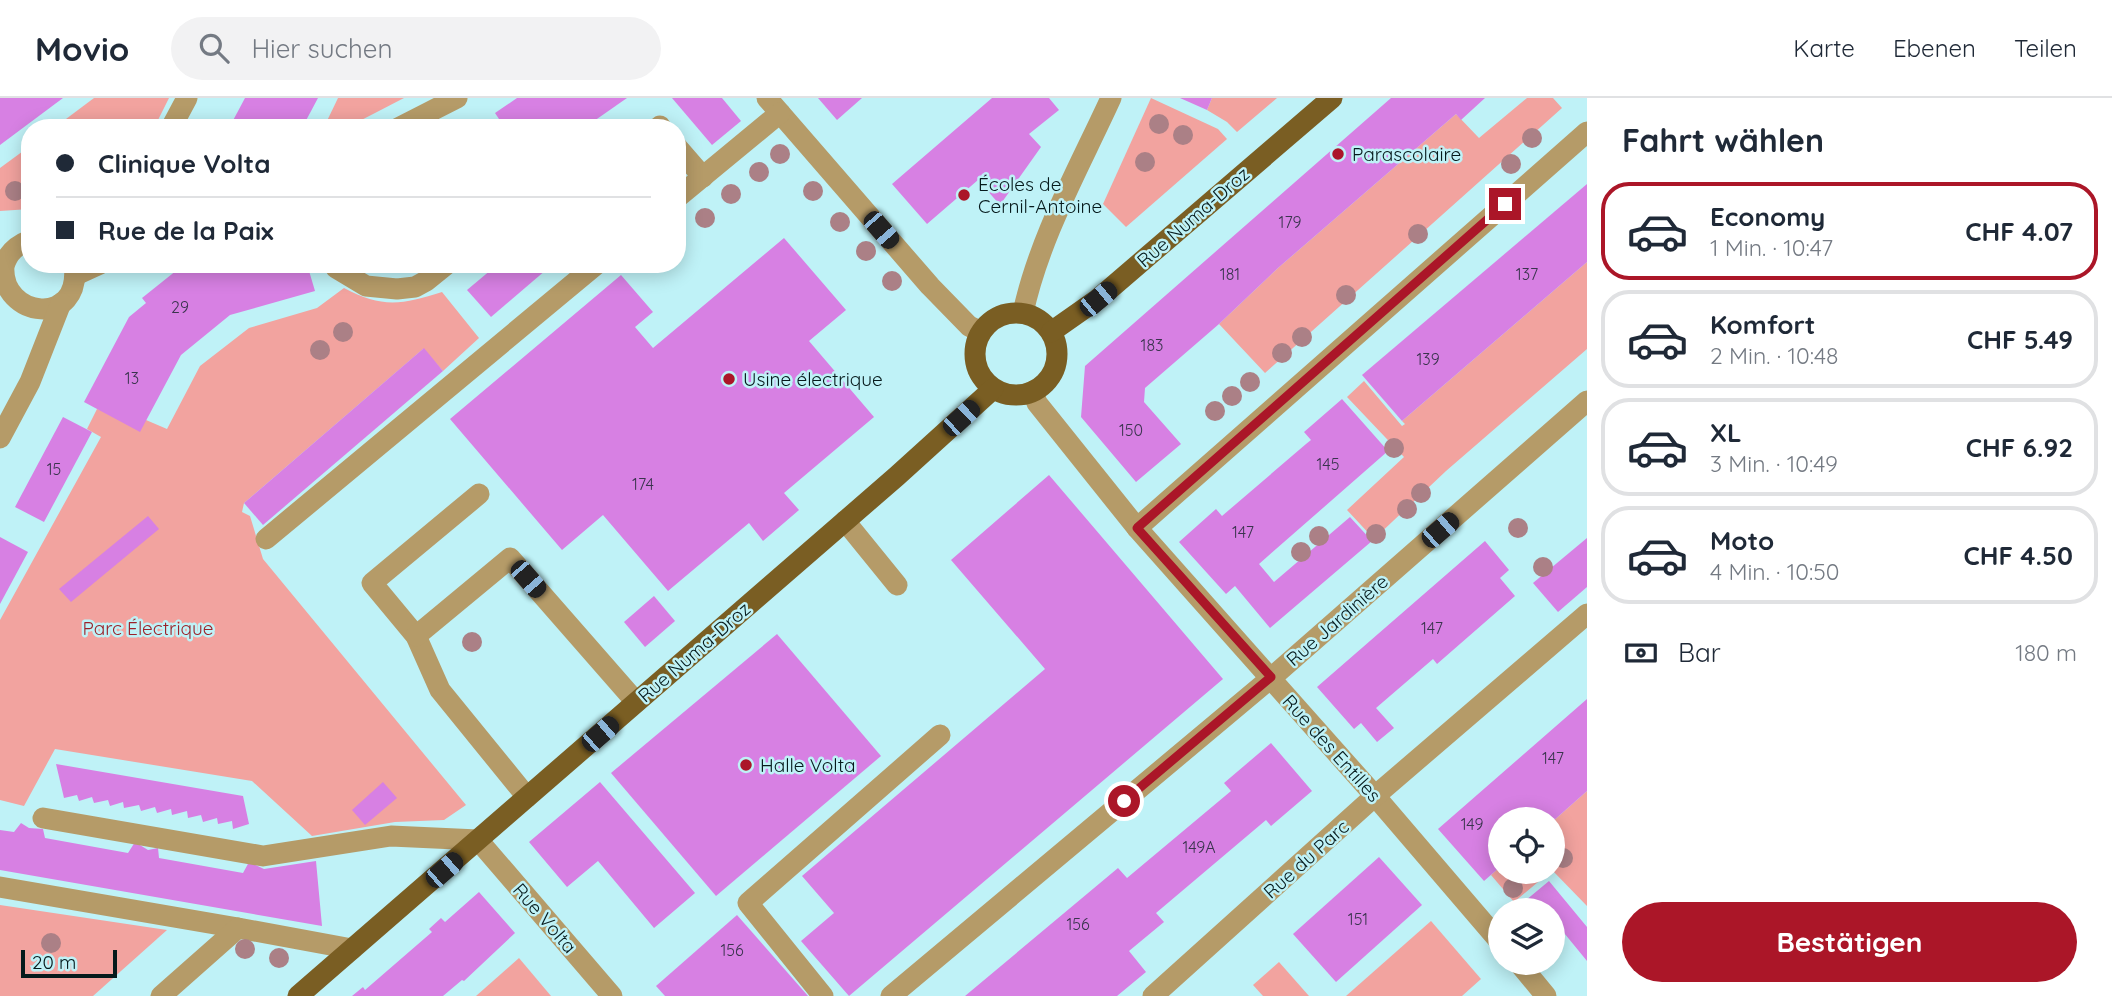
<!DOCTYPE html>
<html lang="de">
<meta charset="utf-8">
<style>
:root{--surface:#fff;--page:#f2f2f3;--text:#1f2937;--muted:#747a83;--line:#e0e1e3;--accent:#ab1628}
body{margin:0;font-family:Quicksand,sans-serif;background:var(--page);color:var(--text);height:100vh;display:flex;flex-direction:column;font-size:26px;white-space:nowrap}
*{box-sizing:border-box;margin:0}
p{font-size:23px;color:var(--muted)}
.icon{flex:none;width:38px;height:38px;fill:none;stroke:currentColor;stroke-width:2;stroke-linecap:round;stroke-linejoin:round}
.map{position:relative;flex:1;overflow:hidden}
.side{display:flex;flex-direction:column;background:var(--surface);width:525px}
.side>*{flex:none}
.hud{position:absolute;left:21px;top:21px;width:665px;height:154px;border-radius:28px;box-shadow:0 4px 18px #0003;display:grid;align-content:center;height:154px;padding:0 35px;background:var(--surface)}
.controls{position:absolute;left:1488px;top:709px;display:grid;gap:14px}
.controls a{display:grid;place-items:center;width:77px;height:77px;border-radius:50%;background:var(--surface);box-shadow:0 4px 18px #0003;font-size:35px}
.scale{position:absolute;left:21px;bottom:18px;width:96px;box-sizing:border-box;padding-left:7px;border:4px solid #061a1c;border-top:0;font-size:19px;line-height:24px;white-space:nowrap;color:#061a1c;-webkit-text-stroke:5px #bff2f7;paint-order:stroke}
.end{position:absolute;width:32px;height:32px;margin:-16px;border:9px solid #ab1628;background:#fff;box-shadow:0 0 0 4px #fff}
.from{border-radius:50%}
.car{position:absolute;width:21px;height:42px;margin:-21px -10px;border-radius:9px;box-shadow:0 0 5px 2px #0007;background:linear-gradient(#222 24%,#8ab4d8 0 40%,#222 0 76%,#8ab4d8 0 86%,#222 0)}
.hud b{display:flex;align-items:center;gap:24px;height:66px;font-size:26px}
.hud b+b{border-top:2px solid var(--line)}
.hud i{width:18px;height:18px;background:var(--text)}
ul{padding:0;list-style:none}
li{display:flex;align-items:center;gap:21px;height:98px;margin:0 14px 10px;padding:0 21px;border:4px solid var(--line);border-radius:28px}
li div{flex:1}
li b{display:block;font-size:26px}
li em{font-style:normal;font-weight:700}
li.active{border-color:var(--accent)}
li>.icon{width:63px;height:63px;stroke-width:1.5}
h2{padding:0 35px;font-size:32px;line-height:84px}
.pay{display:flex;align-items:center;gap:18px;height:77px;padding:0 35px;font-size:26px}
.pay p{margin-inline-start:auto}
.button{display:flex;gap:14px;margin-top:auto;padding:14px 35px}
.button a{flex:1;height:80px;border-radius:42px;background:var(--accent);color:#fff;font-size:28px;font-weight:700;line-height:80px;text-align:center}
header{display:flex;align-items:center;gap:42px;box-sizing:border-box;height:98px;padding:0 35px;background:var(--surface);border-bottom:2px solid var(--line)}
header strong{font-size:33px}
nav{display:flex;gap:38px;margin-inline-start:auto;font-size:24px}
.search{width:490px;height:63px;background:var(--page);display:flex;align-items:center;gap:18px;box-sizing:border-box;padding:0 24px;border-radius:38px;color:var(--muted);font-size:26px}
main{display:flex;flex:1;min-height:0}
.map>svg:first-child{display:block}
</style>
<header>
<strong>Movio</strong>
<div class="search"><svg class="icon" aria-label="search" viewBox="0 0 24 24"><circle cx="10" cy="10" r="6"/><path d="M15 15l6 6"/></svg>Hier suchen</div>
<nav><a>Karte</a><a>Ebenen</a><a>Teilen</a></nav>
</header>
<main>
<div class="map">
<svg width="1587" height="898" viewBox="0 0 1587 898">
<rect width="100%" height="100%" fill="#bff2f7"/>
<g fill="#f2a39f">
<path d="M94,0H169L154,30H54Z"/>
<path d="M338,0H404L346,30H327L326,25Z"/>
<path d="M1151,0L1218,31L1227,41L1126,129L1103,106Z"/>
<path d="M1212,0H1277L1237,34L1227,24L1207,12Z"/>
<path d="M1527,0H1553L1562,10L1265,275L1219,226L1278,170L1456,16L1479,40Z"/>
<path d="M30,48V111L0,113V70Z"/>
<path d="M1587,164V251L1446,373L1374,441L1347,412L1404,359L1347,299L1364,283L1402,328L1405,326L1402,323Z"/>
<path d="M344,190C381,210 402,207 442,194L479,240L443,273L423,251L244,405L242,414L250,418L263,461L466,707L444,722L395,724L312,738L252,683L55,651L24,708L0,702V522L101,339L87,331L97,311L146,322L167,331L200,268L249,230L317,210Z"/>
<path d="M1587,693V808L1552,772V724Z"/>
<path d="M1500,769V774H1550L1514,804L1491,777Z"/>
<path d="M0,807L167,832L93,898H0Z"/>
<path d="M1431,823L1481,881L1462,898H1346Z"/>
<path d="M519,860L551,898H476Z"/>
<path d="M1279,864L1309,898H1263L1253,887Z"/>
</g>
<g fill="#d780e3">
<path d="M0,0H63L0,47Z"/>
<path d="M245,0H318L302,30H229Z"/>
<path d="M517,0H627L584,30H505L495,15Z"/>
<path d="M672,0H722L741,23L712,47Z"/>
<path d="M818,0H862L837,22Z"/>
<path d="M992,0H1049L1059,12L1029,36L1041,49L1000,107L978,82L927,126L892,86Z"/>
<path d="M1180,0H1212L1207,12Z"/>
<path d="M1391,0H1485L1461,22L1456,16L1278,170L1219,226L1145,290L1144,304L1181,346L1136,384L1081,319L1085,268Z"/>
<path d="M1587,86V164L1402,323L1362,277Z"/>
<path d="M784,140L846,212L809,243L874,319L784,395L799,412L763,443L749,425L668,493L603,417L562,452L450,321L621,177L653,214L635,229L653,250Z"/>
<path d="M195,166H307L315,193L230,217L181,257L140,334L84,304L129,219L146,205L142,200L182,168L186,173Z"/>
<path d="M498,166H553L491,219L467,192Z"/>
<path d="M424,250L443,273L263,427L244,405Z"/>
<path d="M1342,301L1388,353L1259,466L1274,484L1350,419L1372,443L1270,530L1235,488L1226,496L1179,444L1216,411L1222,418L1306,346L1311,342L1304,334Z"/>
<path d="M63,319L92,334L44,424L15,409Z"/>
<path d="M1049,377L1223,581L849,898L801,843L834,815L802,778L1045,571L951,462Z"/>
<path d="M148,418L159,431L71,504L59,491Z"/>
<path d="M0,439L28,454L0,506Z"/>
<path d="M1587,440V489L1558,514L1533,485Z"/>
<path d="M1485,443L1509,472L1500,480L1515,498L1437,566L1433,561L1376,610L1394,630L1377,644L1361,625L1354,631L1317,589Z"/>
<path d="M654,498L675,523L645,549L624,524Z"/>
<path d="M777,536L881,658L716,798L611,675Z"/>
<path d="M1587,601V693L1552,724V721H1500V769L1484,783L1438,731Z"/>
<path d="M1271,645L1312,693L1271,728L1266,722L1156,815L1164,824L1129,853L1146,874L1117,898H965L1118,770L1127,780L1231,693L1224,685Z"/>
<path d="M56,666L243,698L249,726L233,731L232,723L218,726L217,720L203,724L201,717L188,720L187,713L172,717L171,711L157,715L155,709L141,713L139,707L124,710L123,704L110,708L108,702L94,705L92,699L79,703L77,697L64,700Z"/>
<path d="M383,684L397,700L365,727L352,712Z"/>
<path d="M600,684L695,795L654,830L598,763L567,789L529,744Z"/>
<path d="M21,725L29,730L43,731L45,740L128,755L135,744L148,752L158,750L159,760L243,775L249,764L264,771L316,763L322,828L0,772V732L14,734Z"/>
<path d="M1379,759L1422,807L1336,884L1293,836Z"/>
<path d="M1549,783L1587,829V863L1560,830L1552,836V812H1525L1520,807Z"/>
<path d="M479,794L515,835L464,883L462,882L443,898H352L363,889L365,892L432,834L429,831L441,820L445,824Z"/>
<path d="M737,817L808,898H665L656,888Z"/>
</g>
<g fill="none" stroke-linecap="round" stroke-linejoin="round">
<g stroke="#b59b68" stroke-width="21">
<path d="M767,0L930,188L969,228L981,234"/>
<path d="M660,28L661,30"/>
<path d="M171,30L187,0"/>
<path d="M398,30L457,0"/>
<path d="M677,49L703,79"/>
<path d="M677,100L780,15"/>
<path d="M30,142C17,147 8,154 4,168C0,220 83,231 74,166"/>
<path d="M334,166L336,170L366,188L397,191L415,189L426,183L447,166"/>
<path d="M76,177L100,166"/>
<path d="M1023,215C1039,140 1079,70 1111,0"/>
<path d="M1033,293L1037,305L1137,430L1375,698L1500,844"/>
<path d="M0,340L30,284L61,205"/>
<path d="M479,396L372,485L416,538L440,592L527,699"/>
<path d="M845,423L897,487"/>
<path d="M1137,430L1587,34"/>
<path d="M266,441L597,166"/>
<path d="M416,538L510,460L636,604"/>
<path d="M43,720L263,758L391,738L478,742L612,898"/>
<path d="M0,789L238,830"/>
<path d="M1518,864L1546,898"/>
<path d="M161,898L238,830L352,851"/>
<path d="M823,898L748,805L940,637"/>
<path d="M891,898L1271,580L1587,303"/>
<path d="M1153,898L1375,698L1587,516"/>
</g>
<g stroke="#7a5e23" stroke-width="21">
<circle cx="1016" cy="256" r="41"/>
<path d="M1051,234L1098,201L1332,0"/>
<path d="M298,898L897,378L993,291"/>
</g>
</g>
<g fill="#ab8086">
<circle cx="1159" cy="26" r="10"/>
<circle cx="1183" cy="37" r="10"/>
<circle cx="1532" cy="40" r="10"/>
<circle cx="780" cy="56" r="10"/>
<circle cx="1145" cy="64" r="10"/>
<circle cx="1511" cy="66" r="10"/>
<circle cx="759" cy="74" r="10"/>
<circle cx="15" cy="93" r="10"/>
<circle cx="813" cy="93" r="10"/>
<circle cx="731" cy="96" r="10"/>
<circle cx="705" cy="120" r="10"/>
<circle cx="840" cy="124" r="10"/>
<circle cx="1418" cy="136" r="10"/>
<circle cx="866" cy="153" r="10"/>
<circle cx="892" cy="183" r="10"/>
<circle cx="1346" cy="197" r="10"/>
<circle cx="343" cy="234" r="10"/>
<circle cx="1302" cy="239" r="10"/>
<circle cx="320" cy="252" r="10"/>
<circle cx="1282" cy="255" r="10"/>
<circle cx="1250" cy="284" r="10"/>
<circle cx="1232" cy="298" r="10"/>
<circle cx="1215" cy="313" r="10"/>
<circle cx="1394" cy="350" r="10"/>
<circle cx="1421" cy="395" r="10"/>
<circle cx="1407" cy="411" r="10"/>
<circle cx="1518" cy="430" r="10"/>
<circle cx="1376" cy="436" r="10"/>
<circle cx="1319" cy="438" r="10"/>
<circle cx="1301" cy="454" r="10"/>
<circle cx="1543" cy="469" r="10"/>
<circle cx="472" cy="544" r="10"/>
<circle cx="1563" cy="760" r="10"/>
<circle cx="1513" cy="790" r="10"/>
<circle cx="51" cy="845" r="10"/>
<circle cx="245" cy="851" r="10"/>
<circle cx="279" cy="860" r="10"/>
</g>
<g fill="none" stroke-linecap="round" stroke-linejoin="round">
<path stroke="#ab1628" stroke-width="9" d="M1124,703L1271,579L1137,430L1505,106"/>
</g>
<g fill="#ab1628" stroke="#bff2f7" stroke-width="2.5">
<circle cx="1338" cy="56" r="7"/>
<circle cx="964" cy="97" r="7"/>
<circle cx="729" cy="281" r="7"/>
<circle cx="746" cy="667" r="7"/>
</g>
<g text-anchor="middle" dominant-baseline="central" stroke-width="5" stroke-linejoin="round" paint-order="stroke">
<g font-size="16" fill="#3a344e">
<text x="1290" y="124">179</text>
<text x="1230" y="176">181</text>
<text x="1527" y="176">137</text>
<text x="180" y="209">29</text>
<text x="1152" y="247">183</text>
<text x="1428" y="261">139</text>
<text x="132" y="280">13</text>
<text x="1131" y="332">150</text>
<text x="1328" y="366">145</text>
<text x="54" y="371">15</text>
<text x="643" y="386">174</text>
<text x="1243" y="434">147</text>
<text x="1432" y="530">147</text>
<text x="1553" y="660">147</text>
<text x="1472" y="726">149</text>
<text x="1199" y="749">149A</text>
<text x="1358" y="821">151</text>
<text x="1078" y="826">156</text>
<text x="732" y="852">156</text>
</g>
<g font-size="19" fill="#061a1c" stroke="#bff2f7" text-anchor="start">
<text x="1352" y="56">Parascolaire</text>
<text x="978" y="86">Écoles de<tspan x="978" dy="22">Cernil-Antoine</tspan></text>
<text x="743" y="281">Usine électrique</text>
<text x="760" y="667">Halle Volta</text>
</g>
<g font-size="19" fill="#061a1c" stroke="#bff2f7">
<text transform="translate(1193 119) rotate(-41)">Rue Numa-Droz</text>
<text transform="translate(1337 522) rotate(-41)">Rue Jardinière</text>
<text transform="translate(694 554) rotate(-41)">Rue Numa-Droz</text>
<text transform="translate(1332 650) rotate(48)">Rue des Entilles</text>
<text transform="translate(1306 761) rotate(-42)">Rue du Parc</text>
<text transform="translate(545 820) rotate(49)">Rue Volta</text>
</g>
<g font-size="19" fill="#9b222a" stroke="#bff2f7">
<text x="148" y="530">Parc Électrique</text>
</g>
</g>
</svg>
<div class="controls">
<a><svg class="icon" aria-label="locate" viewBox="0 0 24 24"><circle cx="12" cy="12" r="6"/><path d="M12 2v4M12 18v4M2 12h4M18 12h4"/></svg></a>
<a><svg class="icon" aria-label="layers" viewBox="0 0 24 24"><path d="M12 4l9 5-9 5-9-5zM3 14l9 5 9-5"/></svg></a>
</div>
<div class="scale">20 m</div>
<i class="end from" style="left:1124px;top:703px"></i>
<i class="end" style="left:1505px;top:106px"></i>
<i class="car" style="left:881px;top:132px;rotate:139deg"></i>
<i class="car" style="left:1098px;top:201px;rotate:50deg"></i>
<i class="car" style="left:961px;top:320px;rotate:47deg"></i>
<i class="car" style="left:1440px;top:432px;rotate:49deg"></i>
<i class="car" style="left:528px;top:481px;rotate:139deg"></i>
<i class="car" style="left:600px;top:636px;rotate:49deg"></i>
<i class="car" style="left:444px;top:772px;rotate:49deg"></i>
<div class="hud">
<b><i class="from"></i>Clinique Volta</b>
<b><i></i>Rue de la Paix</b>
</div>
</div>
<section class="side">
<h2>Fahrt wählen</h2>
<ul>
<li class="active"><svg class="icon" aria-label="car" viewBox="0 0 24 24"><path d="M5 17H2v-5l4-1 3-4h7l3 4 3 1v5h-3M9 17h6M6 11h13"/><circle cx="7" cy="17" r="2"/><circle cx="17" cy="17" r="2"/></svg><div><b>Economy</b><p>1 Min. · 10:47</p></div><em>CHF 4.07</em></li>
<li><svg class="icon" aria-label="car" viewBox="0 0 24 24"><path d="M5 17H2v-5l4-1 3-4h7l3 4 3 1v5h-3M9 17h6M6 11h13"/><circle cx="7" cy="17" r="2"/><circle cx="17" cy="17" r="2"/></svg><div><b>Komfort</b><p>2 Min. · 10:48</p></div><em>CHF 5.49</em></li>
<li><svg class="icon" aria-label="car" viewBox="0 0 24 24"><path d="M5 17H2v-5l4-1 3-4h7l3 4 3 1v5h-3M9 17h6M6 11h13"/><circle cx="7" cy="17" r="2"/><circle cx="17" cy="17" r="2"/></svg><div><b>XL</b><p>3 Min. · 10:49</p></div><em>CHF 6.92</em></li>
<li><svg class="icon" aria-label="car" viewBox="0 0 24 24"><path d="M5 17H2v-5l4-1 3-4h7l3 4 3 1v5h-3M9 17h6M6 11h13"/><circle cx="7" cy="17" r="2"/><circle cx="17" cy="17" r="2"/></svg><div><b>Moto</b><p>4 Min. · 10:50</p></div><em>CHF 4.50</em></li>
</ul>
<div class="pay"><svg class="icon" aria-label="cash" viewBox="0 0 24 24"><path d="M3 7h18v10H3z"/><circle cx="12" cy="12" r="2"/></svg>Bar<p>180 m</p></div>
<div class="button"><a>Bestätigen</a></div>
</section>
</main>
